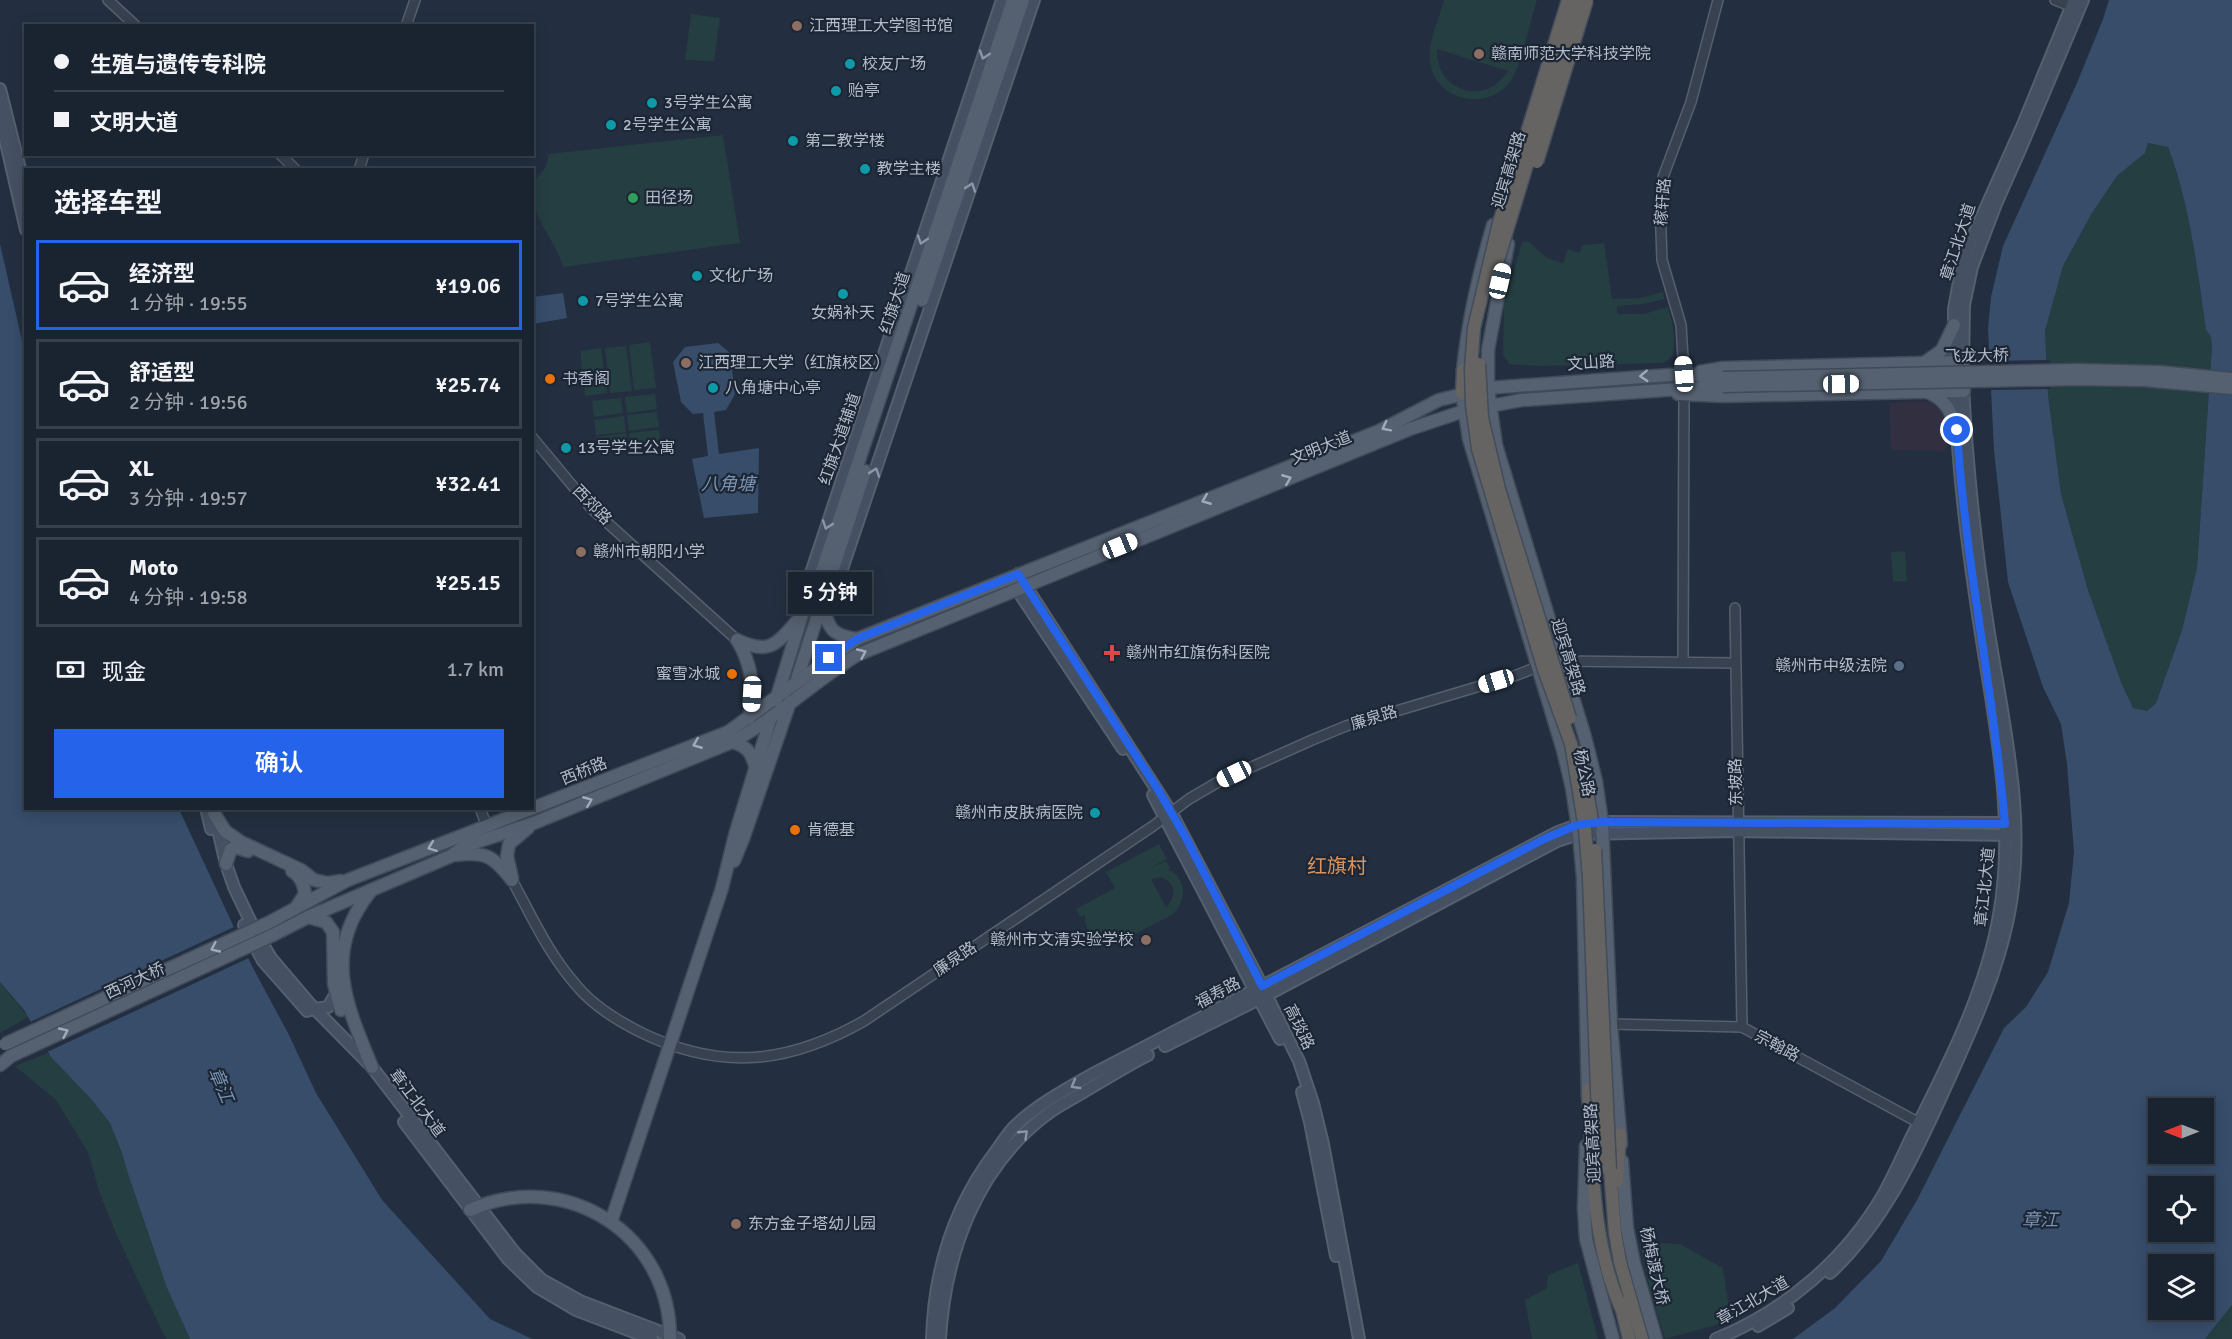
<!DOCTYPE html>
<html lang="zh">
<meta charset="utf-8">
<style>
:root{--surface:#1a2330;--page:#232b38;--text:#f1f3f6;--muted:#9fa4ab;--line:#38404c;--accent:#2563eb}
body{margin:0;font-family:Signika,"Noto Sans SC",sans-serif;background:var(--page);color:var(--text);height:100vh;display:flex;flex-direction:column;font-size:22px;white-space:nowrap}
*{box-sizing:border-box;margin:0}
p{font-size:20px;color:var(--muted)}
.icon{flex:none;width:33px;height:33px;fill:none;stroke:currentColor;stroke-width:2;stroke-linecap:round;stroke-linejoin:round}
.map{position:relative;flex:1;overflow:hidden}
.panel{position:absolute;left:24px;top:168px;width:510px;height:642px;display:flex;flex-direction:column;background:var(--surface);border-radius:0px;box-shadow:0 3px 15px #0003,0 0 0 2px var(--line)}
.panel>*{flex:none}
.guide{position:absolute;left:24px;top:24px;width:510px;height:132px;border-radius:0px;box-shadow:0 3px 15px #0003,0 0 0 2px var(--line);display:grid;align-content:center;height:132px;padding:0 30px;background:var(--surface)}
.needle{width:39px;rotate:270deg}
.tools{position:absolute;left:2148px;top:1098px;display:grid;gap:12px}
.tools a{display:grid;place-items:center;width:66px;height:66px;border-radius:0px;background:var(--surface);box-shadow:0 3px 15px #0003,0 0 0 2px var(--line);font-size:30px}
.end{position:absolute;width:27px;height:27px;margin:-14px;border:8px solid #2563eb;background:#fff;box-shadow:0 0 0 3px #fff}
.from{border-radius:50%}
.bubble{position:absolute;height:42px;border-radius:0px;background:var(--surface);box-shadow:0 3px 15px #0003,0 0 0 2px var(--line);font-size:20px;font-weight:600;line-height:42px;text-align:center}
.car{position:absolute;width:18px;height:36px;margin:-18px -9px;border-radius:8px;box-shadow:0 0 4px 2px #0007;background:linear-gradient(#fff 24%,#345 0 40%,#fff 0 76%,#345 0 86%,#fff 0)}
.guide b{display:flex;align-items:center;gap:21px;height:57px;font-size:22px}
.guide b+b{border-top:2px solid var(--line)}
.guide i{width:15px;height:15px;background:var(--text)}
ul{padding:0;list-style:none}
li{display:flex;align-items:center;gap:18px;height:90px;margin:0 12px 9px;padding:0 18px;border:3px solid var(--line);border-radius:0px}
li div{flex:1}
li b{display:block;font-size:22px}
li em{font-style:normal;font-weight:600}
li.selected{border-color:var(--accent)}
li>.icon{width:54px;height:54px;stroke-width:1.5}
h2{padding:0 30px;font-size:27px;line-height:72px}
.pay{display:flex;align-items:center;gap:15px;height:66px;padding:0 30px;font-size:22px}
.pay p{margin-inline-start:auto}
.primary-button{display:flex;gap:12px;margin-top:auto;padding:12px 30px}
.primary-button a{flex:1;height:69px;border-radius:0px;background:var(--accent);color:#fff;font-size:24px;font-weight:600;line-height:69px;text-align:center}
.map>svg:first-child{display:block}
</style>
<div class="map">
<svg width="2232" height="1339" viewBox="0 0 2232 1339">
<rect width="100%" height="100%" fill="#232f40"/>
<path fill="#312f40" d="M1916,401L1930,402L1940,408L1946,424L1947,451L1891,450L1889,403Z"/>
<g fill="#253e41" fill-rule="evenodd">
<path d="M1444,0H1537C1530,21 1521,68 1509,83C1485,112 1436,100 1430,63C1427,43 1439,19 1444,0ZM1437,50V49L1508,71C1486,107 1436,92 1437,50Z"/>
<path d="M691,14L720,18L714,61L685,60Z"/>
<path d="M723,135L740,243L563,267C556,239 530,219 533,187C534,174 549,174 548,154Z"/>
<path d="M2148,143L2168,147C2190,205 2197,268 2206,330L2211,337L2212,347L2197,568L2182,630L2156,703L2147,711L2133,708L2121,682L2088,590L2061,494L2048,395L2045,331L2063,266L2092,213L2117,176L2145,153Z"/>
<path d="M1528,241L1547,258L1563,263L1568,249L1579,253L1583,245L1604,243L1612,299L1640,298L1663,292L1664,299L1643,304L1617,306V314H1644L1668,307C1672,322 1683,360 1661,363L1539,366L1509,364L1503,354L1504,306L1522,242Z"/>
<path d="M650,342L656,388L634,390L629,345Z"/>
<path d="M626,346L632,391L610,393L605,348Z"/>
<path d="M601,348L607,393L585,396L580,351Z"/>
<path d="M655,394L657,409L627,413L625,397Z"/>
<path d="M621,398L623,413L594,417L592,401Z"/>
<path d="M657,412L659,427L629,431L627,415Z"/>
<path d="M624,416L626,432L596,435L594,420Z"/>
<path d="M659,430L661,445L631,449L629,433Z"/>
<path d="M626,433L628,449L598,452L596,437Z"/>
<path d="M1905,551L1907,581L1893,582L1891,552Z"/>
<path d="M1159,844L1167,859L1148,869L1166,861L1170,868L1168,870C1186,876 1187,900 1175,912C1167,919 1155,923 1146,928C1137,933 1127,940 1117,943C1098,948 1084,934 1085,915L1080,917L1076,909L1115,888L1106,872ZM1161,877C1175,882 1178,897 1166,907L1151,879Z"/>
<path d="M0,982L28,1017L0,1033Z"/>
<path d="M48,1053L91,1099L110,1123L122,1153L128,1174L167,1288L190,1339H166L117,1236L99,1191L88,1152L56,1100L15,1066Z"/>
<path d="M1654,1243L1680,1244L1723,1268L1728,1303L1741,1318L1665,1339L1651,1293L1640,1246Z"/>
<path d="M1578,1263L1598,1339H1532L1525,1300L1547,1288L1548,1275Z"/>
<path d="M2232,1305V1339H2205Z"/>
</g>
<g fill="#374d6a" fill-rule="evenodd">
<path d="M2109,0H2232V1305L2205,1339H1793L1835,1308L1881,1261L1917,1200L2004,1028L2026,1007L2048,972L2069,903L2074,852L2067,764L2061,724L2043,687L2008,582L1994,450L1988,329L1991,297L2003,246L2077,83L2103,19ZM2148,143L2168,147C2190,205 2197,268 2206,330L2211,337L2212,347L2197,568L2182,630L2156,703L2147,711L2133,708L2121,682L2088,590L2061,494L2048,395L2045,331L2063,266L2092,213L2117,176L2145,153ZM2158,1108H2204V1154H2158ZM2158,1186H2204V1232H2158ZM2158,1264H2204V1310H2158Z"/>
<path d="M0,244L26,358V808L179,809L252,966L289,1035L316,1093L382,1200L490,1319L532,1339H190L167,1288L128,1174L122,1153L110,1123L91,1099L51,1057L24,1010L0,982Z"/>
<path d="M563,293L567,318L533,324V297Z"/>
<path d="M718,343L730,353L735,394L726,410L714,412L719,454L759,448L758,513L704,518L692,459L708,456L703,413L693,414L681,402L673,362L685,347Z"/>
</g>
<g fill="#232f40">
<path d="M2050,360L2051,389L1988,390L1986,361Z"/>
<path d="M236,926L251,957L45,1053L28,1023Z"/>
</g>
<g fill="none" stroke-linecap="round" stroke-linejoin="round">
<g stroke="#555f6d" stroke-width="12">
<g id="tertiary">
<path d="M108,0L136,26"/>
<path d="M2055,0L2078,9"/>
<path d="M406,26L415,0"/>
<path d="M280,154L296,170"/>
<path d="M359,170L364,154"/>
<path d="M1684,374L1681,325L1662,260L1660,202L1663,177L1691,102L1718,0"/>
<path d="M532,437L591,508L737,640"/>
<path d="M1735,608L1742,1027"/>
<path d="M1562,661L1734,663"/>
<path d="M1683,662L1684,395"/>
<path d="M480,808L487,827"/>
<path d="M512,880C532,917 548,953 576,985C593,1006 618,1021 642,1033C721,1071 788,1064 864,1021L1153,826L1189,799L1218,782L1312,740L1346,726L1517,675L1537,667"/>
<path d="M1611,1024L1742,1027L1923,1125"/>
</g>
</g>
<g stroke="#555f6d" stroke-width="14">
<g id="secondary">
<path d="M0,89L26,193"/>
<path d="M0,117L26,230"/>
<path d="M1954,369V309L1960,276L1969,245L2024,122L2074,0"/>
<path d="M1963,369L1964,305L1972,267L1996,204L2020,150L2083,0"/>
<path d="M1018,574L1171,812L1255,972L1299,1061L1313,1103L1323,1144L1359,1339"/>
<path d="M1014,585L1123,749"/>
<path d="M825,597L838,581L1034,0"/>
<path d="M804,604L811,573L1002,0"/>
<path d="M1153,795L1280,1039"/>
<path d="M206,808L211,829"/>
<path d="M215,817L226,864L234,887L257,935L271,958L310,1004L372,1067L515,1253L542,1280L580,1301L679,1339"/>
<path d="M244,925L263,961L307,1011"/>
<path d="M310,1010L328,1007L338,990"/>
<path d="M1165,1046L1267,995L1557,841L1579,834L1737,831L2012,835"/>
<path d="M1302,1092L1310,1122L1336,1256"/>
<path d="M404,1122L508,1259L537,1287L576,1310L652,1339"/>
<path d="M1830,1273C1882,1224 1913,1159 1942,1095C1968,1037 1995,981 2008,919C2028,824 2004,727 1989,633C1976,551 1967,469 1963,385"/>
<path d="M1758,1326L1788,1308"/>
<path d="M932,1339C934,1271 954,1206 996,1151C1002,1143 1008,1133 1015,1126C1037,1105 1065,1090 1091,1075L1558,832L1577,825L1602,822L2012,823"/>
<path d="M940,1339C945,1254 976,1168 1046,1115C1057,1106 1072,1099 1085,1091C1106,1079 1126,1066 1148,1055"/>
<path d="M1716,1339C1785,1311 1845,1260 1883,1195C1893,1177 1902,1157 1911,1138C1946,1069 1986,992 1999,915C2016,822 1995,726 1981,634C1968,551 1957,468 1955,385"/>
</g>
</g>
<g stroke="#404a58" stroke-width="15">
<g id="primary">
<path d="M1508,244L1488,350V388L1496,445L1585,737L1596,781L1602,822L1611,1024L1621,1144"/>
<path d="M922,300L1023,0"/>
<path d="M1924,363L1942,350L1954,325"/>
<path d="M1463,370C1468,320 1479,273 1493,225"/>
<path d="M1700,372L1723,368L1963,362"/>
<path d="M1927,392C1946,399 1951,412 1957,430"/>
<path d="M1462,393L1469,439L1563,750L1572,788L1579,834L1583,878L1588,1099"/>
<path d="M1678,394L1724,396L1964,391"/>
<path d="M822,603C829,628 830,635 857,639"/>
<path d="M737,640C752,664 755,691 749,718"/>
<path d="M737,640C769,655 776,645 797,621"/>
<path d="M796,682L865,471"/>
<path d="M776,700L802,615L820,577L1013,0"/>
<path d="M732,742C748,746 752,754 756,769"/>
<path d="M214,813L225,831L241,842L301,870L314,880L328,883L341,881"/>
<path d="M455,855C486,851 493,856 512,880"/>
<path d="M734,861L743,839L790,702"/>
<path d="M226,864L231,849L235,847L248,851"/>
<path d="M292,871C301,876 304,884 305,894L297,906"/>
<path d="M512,878L507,856L509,844L528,828"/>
<path d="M370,892C322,952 346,1004 372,1067"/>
<path d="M308,917L326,922L333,932L334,984L341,1010"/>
<path d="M268,923L348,880L728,732L857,639L1379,431L1439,400L1488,388L1684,374L1723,378"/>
<path d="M273,935L308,917L451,856L465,846L534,823L732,742C777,718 814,681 857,655L1410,429L1464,411L1522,400L1723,386"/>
<path d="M0,1065L11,1056"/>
<path d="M1586,1146L1584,1208L1586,1239L1613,1339"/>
<path d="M1622,1161L1627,1228L1634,1263L1656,1339"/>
<path d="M470,1210C565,1167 671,1234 670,1339"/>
<path d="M611,1222L722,888L735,835L771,717"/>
</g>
</g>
<g stroke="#424c5a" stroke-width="15">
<g id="trunk">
<path d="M1462,393L1463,370"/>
<path d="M1588,1090C1593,1163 1591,1240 1621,1308"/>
<path d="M1610,1169L1615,1233L1620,1262L1642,1339"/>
<path d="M1617,1181L1620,1134"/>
<path d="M1620,1302L1629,1339"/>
</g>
</g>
<use href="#tertiary" stroke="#37414f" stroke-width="9"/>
<use href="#secondary" stroke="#455063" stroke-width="10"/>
<use href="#primary" stroke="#556070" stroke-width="12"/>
<use href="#trunk" stroke="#666462" stroke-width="12"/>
<g stroke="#404a58" stroke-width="15" stroke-linecap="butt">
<g id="primary-bridge">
<path d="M1723,378L2077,370L2159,372L2232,379"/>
<path d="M1723,386L2077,379L2143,380L2232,388"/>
<path d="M5,1044L268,923"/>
<path d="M11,1056L273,935"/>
</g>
</g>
<g stroke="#424c5a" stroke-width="15" stroke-linecap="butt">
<g id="trunk-bridge">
<path d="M1568,0L1499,223L1474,328L1471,369L1472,405L1478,449L1544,670L1571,744L1578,786L1585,829L1589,878L1600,1169"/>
<path d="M1537,162L1587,0"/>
<path d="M1495,270L1577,0"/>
<path d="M1479,364L1482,418L1499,489L1570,718"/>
<path d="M1580,752L1592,820"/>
<path d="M1595,850L1610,1169"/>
</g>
</g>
<use href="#primary-bridge" stroke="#556070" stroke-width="12"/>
<use href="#trunk-bridge" stroke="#666462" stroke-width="12"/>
</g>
<defs><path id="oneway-chevron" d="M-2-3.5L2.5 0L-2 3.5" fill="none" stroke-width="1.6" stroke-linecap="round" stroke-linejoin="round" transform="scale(1.5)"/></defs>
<g stroke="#8c96a6">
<use href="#oneway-chevron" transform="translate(984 55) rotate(108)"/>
<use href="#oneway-chevron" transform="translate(971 187) rotate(-71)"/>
<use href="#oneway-chevron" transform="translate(922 240) rotate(108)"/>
<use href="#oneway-chevron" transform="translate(875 472) rotate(-71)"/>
<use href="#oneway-chevron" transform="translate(827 525) rotate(109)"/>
<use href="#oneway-chevron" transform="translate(1075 1085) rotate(150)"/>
<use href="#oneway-chevron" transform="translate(1024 1134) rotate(-44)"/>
</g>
<g stroke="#a0aab8">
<use href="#oneway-chevron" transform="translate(1644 376) rotate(177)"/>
<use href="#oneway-chevron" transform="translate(1386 427) rotate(153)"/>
<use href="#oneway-chevron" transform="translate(1287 479) rotate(-22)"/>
<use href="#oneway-chevron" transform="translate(1206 500) rotate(158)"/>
<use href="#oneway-chevron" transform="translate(862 653) rotate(-25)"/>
<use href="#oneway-chevron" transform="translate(697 744) rotate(158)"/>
<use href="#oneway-chevron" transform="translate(588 801) rotate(-22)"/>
<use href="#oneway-chevron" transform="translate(432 847) rotate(159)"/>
<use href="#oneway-chevron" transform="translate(215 948) rotate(155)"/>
<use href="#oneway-chevron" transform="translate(64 1032) rotate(-25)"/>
</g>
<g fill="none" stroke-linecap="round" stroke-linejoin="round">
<path stroke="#2563eb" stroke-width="8" d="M829,658L857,639L1018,574L1157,788L1186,838L1262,986L1544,839L1577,825L1602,822L2005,824C1994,692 1965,562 1957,430"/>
</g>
<g fill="#8d6e63" stroke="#1c2634" stroke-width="2">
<circle cx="797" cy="26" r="6"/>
<circle cx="1479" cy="54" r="6"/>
<circle cx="686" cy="363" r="6"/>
<circle cx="581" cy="552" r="6"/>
<circle cx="1146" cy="940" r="6"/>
<circle cx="736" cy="1224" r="6"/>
</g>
<g fill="#0f9aa8" stroke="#1c2634" stroke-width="2">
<circle cx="850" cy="64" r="6"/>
<circle cx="836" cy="91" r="6"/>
<circle cx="652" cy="103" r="6"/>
<circle cx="611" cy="125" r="6"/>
<circle cx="793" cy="141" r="6"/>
<circle cx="865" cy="169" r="6"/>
<circle cx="697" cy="276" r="6"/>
<circle cx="843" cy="294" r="6"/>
<circle cx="583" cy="301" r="6"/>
<circle cx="713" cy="388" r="6"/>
<circle cx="566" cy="448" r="6"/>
<circle cx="1095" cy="813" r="6"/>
</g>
<circle fill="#2e9e5b" stroke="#1c2634" stroke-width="2" cx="633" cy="198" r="6"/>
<g fill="#e8710a" stroke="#1c2634" stroke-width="2">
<circle cx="550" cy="379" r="6"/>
<circle cx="732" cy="674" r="6"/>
<circle cx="795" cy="830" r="6"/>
</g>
<path fill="#e0444e" stroke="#1c2634" stroke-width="2" d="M1109 644h6v6h6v6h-6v6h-6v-6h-6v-6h6z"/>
<circle fill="#5c6f8a" stroke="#1c2634" stroke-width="2" cx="1899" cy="666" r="6"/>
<g text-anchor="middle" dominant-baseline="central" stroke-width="4.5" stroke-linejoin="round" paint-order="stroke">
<g font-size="16" fill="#b3bcca" stroke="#1c2634" text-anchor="start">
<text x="809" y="26">江西理工大学图书馆</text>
<text x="1491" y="54">赣南师范大学科技学院</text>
<text x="862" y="64">校友广场</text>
<text x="848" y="91">贻亭</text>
<text x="664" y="103">3号学生公寓</text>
<text x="623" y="125">2号学生公寓</text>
<text x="805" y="141">第二教学楼</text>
<text x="877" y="169">教学主楼</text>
<text x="645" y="198">田径场</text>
<text x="709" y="276">文化广场</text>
<text x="595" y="301">7号学生公寓</text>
<text x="843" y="313" text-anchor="middle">女娲补天</text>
<text x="698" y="363">江西理工大学（红旗校区）</text>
<text x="562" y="379">书香阁</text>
<text x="725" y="388">八角塘中心亭</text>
<text x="578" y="448">13号学生公寓</text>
<text x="593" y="552">赣州市朝阳小学</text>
<text x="1126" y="653">赣州市红旗伤科医院</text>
<text x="1887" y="666" text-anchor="end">赣州市中级法院</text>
<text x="720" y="674" text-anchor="end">蜜雪冰城</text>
<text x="1083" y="813" text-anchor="end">赣州市皮肤病医院</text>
<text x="807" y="830">肯德基</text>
<text x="1134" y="940" text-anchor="end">赣州市文清实验学校</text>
<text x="748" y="1224">东方金子塔幼儿园</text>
</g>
<g font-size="16" fill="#b3bcca" stroke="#1c2634">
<text transform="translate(1509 170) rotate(-73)">迎宾高架路</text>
<text transform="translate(1663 202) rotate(-85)">稼轩路</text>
<text transform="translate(1958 242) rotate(-72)">章江北大道</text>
<text transform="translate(895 303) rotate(-72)">红旗大道</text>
<text transform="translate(1977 356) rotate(-1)">飞龙大桥</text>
<text transform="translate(1591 363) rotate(-4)">文山路</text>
<text transform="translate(840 439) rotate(-71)">红旗大道辅道</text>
<text transform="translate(1321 448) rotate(-22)">文明大道</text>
<text transform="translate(592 505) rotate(46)">西郊路</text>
<text transform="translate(1568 657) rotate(73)">迎宾高架路</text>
<text transform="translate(1374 718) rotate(-17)">廉泉路</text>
<text transform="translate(584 771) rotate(-22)">西桥路</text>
<text transform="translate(1584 773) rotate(78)">杨公路</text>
<text transform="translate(1736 782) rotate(-91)">东坡路</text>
<text transform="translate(1985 887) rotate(-84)">章江北大道</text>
<text transform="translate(955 959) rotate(-34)">廉泉路</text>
<text transform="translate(135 981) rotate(-25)">西河大桥</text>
<text transform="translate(1218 993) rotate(-28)">福寿路</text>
<text transform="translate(1299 1027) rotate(64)">高琰路</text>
<text transform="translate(1777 1046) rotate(28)">宗翰路</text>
<text transform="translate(417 1103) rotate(53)">章江北大道</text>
<text transform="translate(1593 1143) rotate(-93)">迎宾高架路</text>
<text transform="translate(1654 1266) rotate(77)">杨梅渡大桥</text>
<text transform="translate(1753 1301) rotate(-30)">章江北大道</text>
</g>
<g font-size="18" font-style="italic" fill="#7993b3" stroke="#1c2634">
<text x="728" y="484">八角塘</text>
<text transform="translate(221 1085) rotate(67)">章江</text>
<text x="2040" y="1220">章江</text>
</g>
<g font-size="20" fill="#db935d" stroke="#1c2634">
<text x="1337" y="866">红旗村</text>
</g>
</g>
</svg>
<div class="tools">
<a><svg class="needle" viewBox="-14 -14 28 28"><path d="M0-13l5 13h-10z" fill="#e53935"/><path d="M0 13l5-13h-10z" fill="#9fa4ab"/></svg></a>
<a><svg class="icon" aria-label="locate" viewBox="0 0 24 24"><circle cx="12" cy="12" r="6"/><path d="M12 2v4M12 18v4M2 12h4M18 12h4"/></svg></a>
<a><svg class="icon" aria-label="layers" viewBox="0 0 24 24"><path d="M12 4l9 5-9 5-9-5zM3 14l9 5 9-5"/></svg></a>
</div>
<i class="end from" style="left:1957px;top:430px"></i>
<i class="end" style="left:829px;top:658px"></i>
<div class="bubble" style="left:788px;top:572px;width:84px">5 分钟</div>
<i class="car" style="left:1500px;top:281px;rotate:13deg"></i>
<i class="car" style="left:1684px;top:374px;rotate:356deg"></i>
<i class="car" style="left:1841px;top:384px;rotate:89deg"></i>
<i class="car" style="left:1120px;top:546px;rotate:68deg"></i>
<i class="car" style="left:1496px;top:681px;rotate:253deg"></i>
<i class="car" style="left:752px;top:694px;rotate:183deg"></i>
<i class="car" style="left:1234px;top:774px;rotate:244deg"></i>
<div class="guide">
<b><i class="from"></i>生殖与遗传专科院</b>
<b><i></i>文明大道</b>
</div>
<section class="panel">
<h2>选择车型</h2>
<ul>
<li class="selected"><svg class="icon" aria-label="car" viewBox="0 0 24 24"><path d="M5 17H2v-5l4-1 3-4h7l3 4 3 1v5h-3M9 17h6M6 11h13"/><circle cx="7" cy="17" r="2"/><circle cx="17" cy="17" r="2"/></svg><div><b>经济型</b><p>1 分钟 · 19:55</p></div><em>¥19.06</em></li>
<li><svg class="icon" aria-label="car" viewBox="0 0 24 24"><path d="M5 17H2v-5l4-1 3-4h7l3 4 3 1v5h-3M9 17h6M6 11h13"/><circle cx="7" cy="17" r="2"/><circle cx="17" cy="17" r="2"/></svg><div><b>舒适型</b><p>2 分钟 · 19:56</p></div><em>¥25.74</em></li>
<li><svg class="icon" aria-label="car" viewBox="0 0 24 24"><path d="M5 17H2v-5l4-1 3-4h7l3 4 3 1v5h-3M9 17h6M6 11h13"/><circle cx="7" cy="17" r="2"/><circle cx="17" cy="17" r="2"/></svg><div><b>XL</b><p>3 分钟 · 19:57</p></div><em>¥32.41</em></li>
<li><svg class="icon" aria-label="car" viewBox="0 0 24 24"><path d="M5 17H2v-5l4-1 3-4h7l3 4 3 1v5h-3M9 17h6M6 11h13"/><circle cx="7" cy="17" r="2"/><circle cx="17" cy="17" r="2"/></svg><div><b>Moto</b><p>4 分钟 · 19:58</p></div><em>¥25.15</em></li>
</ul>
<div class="pay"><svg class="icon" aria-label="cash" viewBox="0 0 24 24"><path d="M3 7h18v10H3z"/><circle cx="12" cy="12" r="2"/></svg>现金<p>1.7 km</p></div>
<div class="primary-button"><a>确认</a></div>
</section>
</div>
